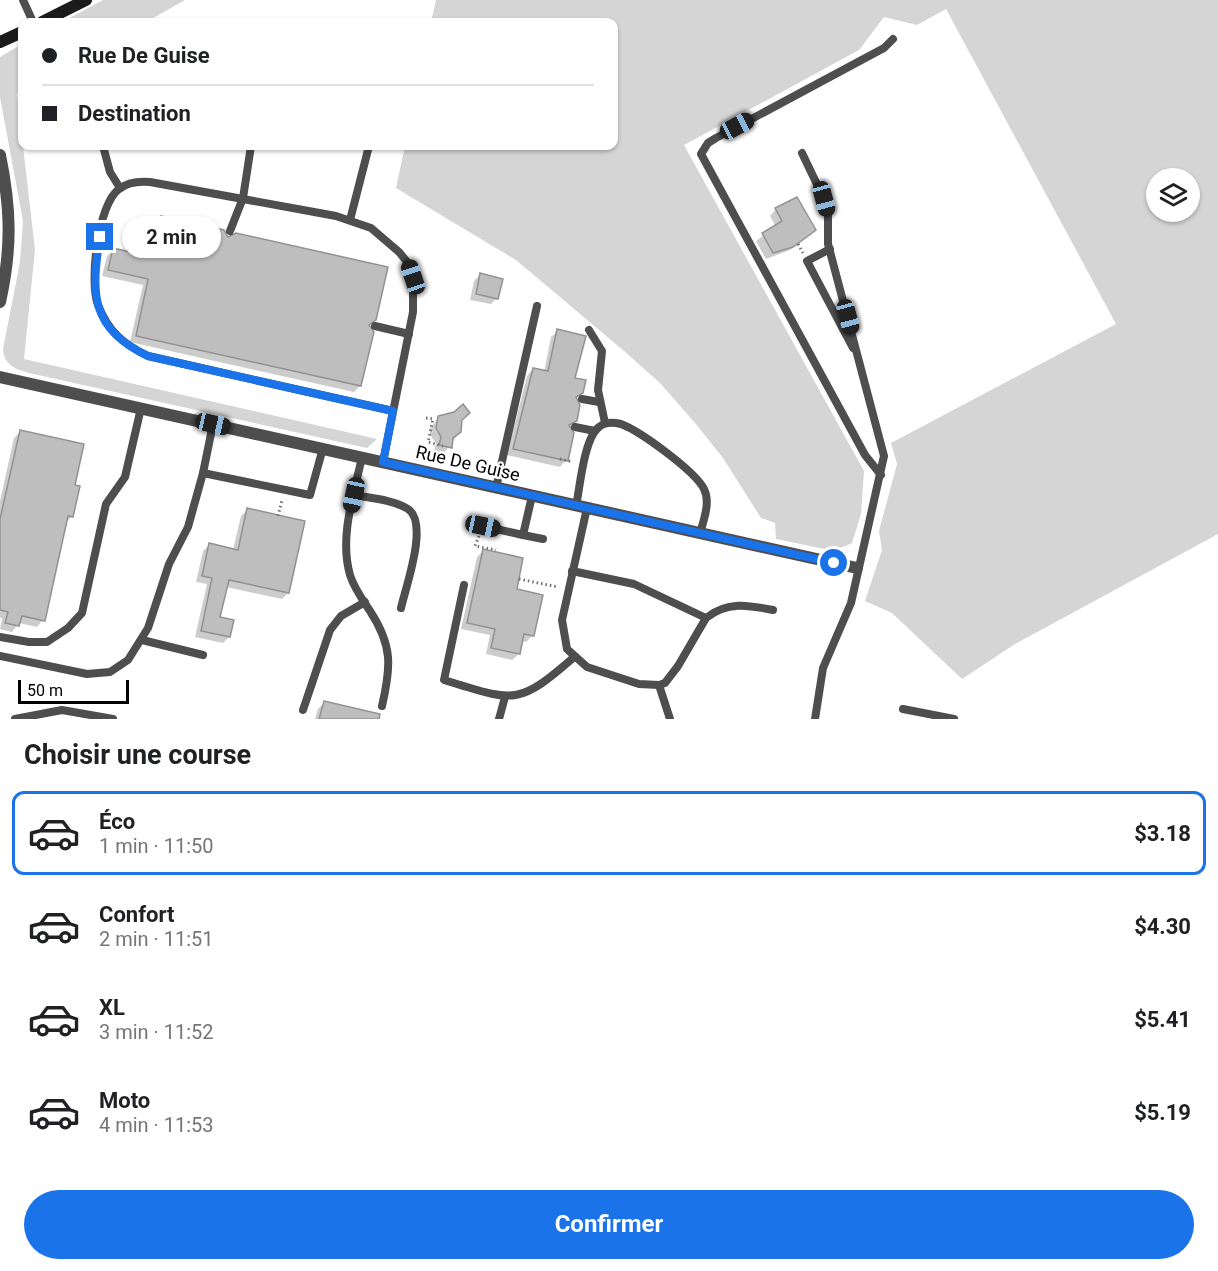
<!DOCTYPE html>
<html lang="fr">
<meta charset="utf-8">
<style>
:root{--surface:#fff;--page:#f2f2f2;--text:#202124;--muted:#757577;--line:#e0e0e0;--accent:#1a73e8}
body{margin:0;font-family:Roboto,sans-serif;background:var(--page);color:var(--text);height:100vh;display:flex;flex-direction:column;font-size:22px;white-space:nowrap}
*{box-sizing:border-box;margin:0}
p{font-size:20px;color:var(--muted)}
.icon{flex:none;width:33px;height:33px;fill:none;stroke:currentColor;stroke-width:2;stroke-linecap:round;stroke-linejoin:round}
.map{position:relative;height:719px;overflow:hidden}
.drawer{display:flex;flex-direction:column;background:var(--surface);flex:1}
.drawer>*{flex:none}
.guide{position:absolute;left:18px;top:18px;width:600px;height:132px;border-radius:12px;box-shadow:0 2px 4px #0004;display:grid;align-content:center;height:132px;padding:0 24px;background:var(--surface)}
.buttons{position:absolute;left:1146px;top:168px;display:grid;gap:12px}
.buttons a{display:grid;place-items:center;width:54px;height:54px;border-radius:50%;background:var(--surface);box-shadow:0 2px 4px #0004;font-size:30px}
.scale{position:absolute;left:18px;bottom:15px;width:111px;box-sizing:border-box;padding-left:6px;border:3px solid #000;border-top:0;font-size:16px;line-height:21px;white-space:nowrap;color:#000;-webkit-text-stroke:4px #fff;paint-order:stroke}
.end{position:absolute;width:27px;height:27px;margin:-14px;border:8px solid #1a73e8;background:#fff;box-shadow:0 0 0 3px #fff}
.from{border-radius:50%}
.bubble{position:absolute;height:42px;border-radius:21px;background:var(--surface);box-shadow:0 2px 4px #0004;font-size:20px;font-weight:700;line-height:42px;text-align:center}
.car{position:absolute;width:18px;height:36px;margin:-18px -9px;border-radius:8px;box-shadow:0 0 4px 2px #0007;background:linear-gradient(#222 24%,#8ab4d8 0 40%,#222 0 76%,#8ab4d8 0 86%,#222 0)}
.guide b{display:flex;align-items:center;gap:21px;height:57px;font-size:22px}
.guide b+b{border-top:2px solid var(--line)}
.guide i{width:15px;height:15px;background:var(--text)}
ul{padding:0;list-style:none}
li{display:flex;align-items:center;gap:18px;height:84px;margin:0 12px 9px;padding:0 12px;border:3px solid transparent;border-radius:12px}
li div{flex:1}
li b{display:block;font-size:22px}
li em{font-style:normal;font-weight:700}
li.active{border-color:var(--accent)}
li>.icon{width:54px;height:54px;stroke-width:1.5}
h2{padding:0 24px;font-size:27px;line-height:72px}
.primary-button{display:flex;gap:12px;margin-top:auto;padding:12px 24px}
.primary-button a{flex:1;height:69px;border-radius:36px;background:var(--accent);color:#fff;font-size:24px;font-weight:700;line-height:69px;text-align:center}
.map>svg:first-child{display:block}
</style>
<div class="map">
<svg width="1218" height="719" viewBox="0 0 1218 719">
<rect width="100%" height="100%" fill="#fff"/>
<g fill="#d5d5d5" fill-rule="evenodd">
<path d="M103,0H185L146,22H62Z"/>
<path d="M436,0H1218V534L1015,644L962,679L892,613L865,601L882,550L879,531L897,464L891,443L1116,324L946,9L917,25L884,17L859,50L684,145L864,471L861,514L852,543L834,551L776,539L775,523L761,518L723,458L695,423L660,383L624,351L516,260L396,188L405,146H614V22H431ZM1156,178H1190V212H1156Z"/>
<path d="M22,44V90L17,94L35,250L24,359L377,439L367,448L29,373C15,369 4,365 3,349L20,262L23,221L0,97V57Z"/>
</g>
<g fill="#0003">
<path d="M776,209L814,230L790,250L766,259L756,241L776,227L770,216Z"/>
<path d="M161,217L228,239L375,319L368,326L360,386L354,392L130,342L143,285L102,276L107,256L113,250L147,257L155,224Z"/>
<path d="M480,275L497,298L491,304L470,300L474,281Z"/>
<path d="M558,331L574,379L582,392L575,399V420L568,428L566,460L560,467L507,455L527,376L533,369L544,372L551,337Z"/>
<path d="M439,417L461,420L460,432L444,453L434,451L436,443L430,435V429Z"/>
<path d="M20,432L73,486L72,516L66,523L43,620L37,627L19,623L12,632L0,629L2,618H0V501L14,438Z"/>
<path d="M247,510L288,593L282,599L226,587L219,618L229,637L223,643L195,637L207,584L196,582L203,551L209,545L233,550L241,516Z"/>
<path d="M483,551L515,590L532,636L526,642L521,641L519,654L512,660L486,654L490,635L461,629L477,557Z"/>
<path d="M324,703L361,711L360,719H315L318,709Z"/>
</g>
<g fill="#bebebe" stroke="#929292" stroke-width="1.5">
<path d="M797,197L816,230L793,247L773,253L762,233L782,221L775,208Z"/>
<path d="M161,216L224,230L228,237L236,233L388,267L376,320L369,325L374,332L361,386L136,336L148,279L108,270L113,248L152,257Z"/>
<path d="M480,273L503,279L498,299L476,294Z"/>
<path d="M557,329L586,336L575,378L586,380L583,393L576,397L580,405L577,421L569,425L574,433L568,461L513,449L533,368L548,371Z"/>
<path d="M463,404L470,413L462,420L461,432L453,438L452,448L439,445L441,437L436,428L438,416L454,412Z"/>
<path d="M20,430L84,444L75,485L80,486L73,517L68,516L45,621L22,616L19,626L5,623L8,612L0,610V519Z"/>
<path d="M247,508L305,521L289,593L229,580L220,617L234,620L230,637L201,631L212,578L202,576L209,543L238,550Z"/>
<path d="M483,549L523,558L517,589L543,595L534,636L524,634L520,654L491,648L495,629L467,623Z"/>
<path d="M324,701L380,714L379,719H319Z"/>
</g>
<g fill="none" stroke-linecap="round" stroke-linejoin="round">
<g stroke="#707070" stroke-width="3" stroke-dasharray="1.5 3" stroke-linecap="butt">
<path d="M798,244L803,253"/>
<path d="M426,418L433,419L428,442L443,446"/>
<path d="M560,459L573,462"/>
<path d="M278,516L282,500"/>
<path d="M479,536L475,546L496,550"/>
<path d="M519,579L558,587"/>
</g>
<g stroke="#4e4e4e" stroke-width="8">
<path d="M23,0L33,22"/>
<path d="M103,146L110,172L120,188"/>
<path d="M802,153L824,199L828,212V244L884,456L851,603L823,668L815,719"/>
<path d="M350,220L369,146"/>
<path d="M230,231L243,198L251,146"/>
<path d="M830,249L807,261L853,348"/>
<path d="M375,326L409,334"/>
<path d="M589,330L602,351L598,390L605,423"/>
<path d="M582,399L599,402"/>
<path d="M213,424L203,473L310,495L323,448"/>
<path d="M575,427L595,431"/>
<path d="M362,457C354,494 339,537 350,575C354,588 362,599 370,611C393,646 391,667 382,706"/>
<path d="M383,462L413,312V277L408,263L399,252L371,228L336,216L150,182C139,181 128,182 119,189C98,204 89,282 98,305C108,331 123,344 148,356L393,411"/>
<path d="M881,475L865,455L701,154L708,143L716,138L884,48L893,39"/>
<path d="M496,488L537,306"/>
<path d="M354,495C370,498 394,500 408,509C429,523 406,586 401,608"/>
<path d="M576,506C580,487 584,438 599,427C605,422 613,422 621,424C640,431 695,471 704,489C711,503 703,521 700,534"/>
<path d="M587,508L562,620L567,649L587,667L639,684L659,685L665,683L678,666L706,618C727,601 748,605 773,610"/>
<path d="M483,526L523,535L532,496"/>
<path d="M523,535L543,539"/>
<path d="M572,571L634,584L706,618"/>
<path d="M464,585L444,680C513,701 517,707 573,658"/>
<path d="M0,637L29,642H47L68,628L82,613L106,504L125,477L141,408"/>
<path d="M142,640L203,655"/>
<path d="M0,656L87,674L110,672L128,660L148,628L169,564L188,527L203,473"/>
<path d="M659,685L670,719"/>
<path d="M903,709L954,719"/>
<path d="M303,710L330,630L341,616L365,602"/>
<path d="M15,719L62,710L113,719"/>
<path d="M499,719L505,697"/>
</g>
<g stroke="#4e4e4e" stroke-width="12">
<path d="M0,155C11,209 12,248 0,302"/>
<path d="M0,377L857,568"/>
</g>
<g stroke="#1b1b1b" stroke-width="12">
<path d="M42,22L86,0"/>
<path d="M0,42L22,32"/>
</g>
</g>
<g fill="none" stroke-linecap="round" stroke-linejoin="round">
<path stroke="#1a73e8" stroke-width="8" d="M100,237C91,293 90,329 148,356L393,411L383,462L834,563"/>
</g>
<g text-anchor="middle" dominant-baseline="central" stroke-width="5" stroke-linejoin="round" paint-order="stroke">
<g font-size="18" fill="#000" stroke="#fff">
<text transform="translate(468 463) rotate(13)">Rue De Guise</text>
</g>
</g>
</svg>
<div class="buttons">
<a><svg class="icon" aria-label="layers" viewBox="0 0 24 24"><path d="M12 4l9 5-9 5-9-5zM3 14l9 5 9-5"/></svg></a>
</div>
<div class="scale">50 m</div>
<i class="end from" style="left:834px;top:563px"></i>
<i class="end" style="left:100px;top:237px"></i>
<div class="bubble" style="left:122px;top:216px;width:99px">2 min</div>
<i class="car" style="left:737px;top:126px;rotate:62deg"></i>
<i class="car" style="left:824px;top:199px;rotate:165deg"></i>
<i class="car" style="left:413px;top:277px;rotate:341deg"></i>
<i class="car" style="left:848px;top:317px;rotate:165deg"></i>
<i class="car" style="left:213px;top:424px;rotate:103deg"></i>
<i class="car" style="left:354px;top:495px;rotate:192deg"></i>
<i class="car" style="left:483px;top:526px;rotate:102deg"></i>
<div class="guide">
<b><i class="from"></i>Rue De Guise</b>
<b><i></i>Destination</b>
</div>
</div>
<section class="drawer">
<h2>Choisir une course</h2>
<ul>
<li class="active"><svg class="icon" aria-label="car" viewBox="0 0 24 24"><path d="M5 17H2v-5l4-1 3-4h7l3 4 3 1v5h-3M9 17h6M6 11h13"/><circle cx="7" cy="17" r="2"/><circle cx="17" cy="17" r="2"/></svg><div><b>Éco</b><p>1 min · 11:50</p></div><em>$3.18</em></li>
<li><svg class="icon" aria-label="car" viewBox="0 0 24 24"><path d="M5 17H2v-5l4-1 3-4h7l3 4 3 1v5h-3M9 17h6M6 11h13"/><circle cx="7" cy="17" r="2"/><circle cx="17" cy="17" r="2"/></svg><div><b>Confort</b><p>2 min · 11:51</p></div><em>$4.30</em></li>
<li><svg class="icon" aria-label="car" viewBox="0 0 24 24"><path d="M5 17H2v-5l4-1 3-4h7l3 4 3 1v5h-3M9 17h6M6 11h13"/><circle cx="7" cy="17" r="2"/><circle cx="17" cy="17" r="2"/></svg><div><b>XL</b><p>3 min · 11:52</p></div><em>$5.41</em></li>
<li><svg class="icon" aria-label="car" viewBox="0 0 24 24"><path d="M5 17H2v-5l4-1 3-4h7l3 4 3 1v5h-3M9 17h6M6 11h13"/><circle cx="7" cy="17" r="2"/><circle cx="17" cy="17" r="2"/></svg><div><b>Moto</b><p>4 min · 11:53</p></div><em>$5.19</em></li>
</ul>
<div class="primary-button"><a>Confirmer</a></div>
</section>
